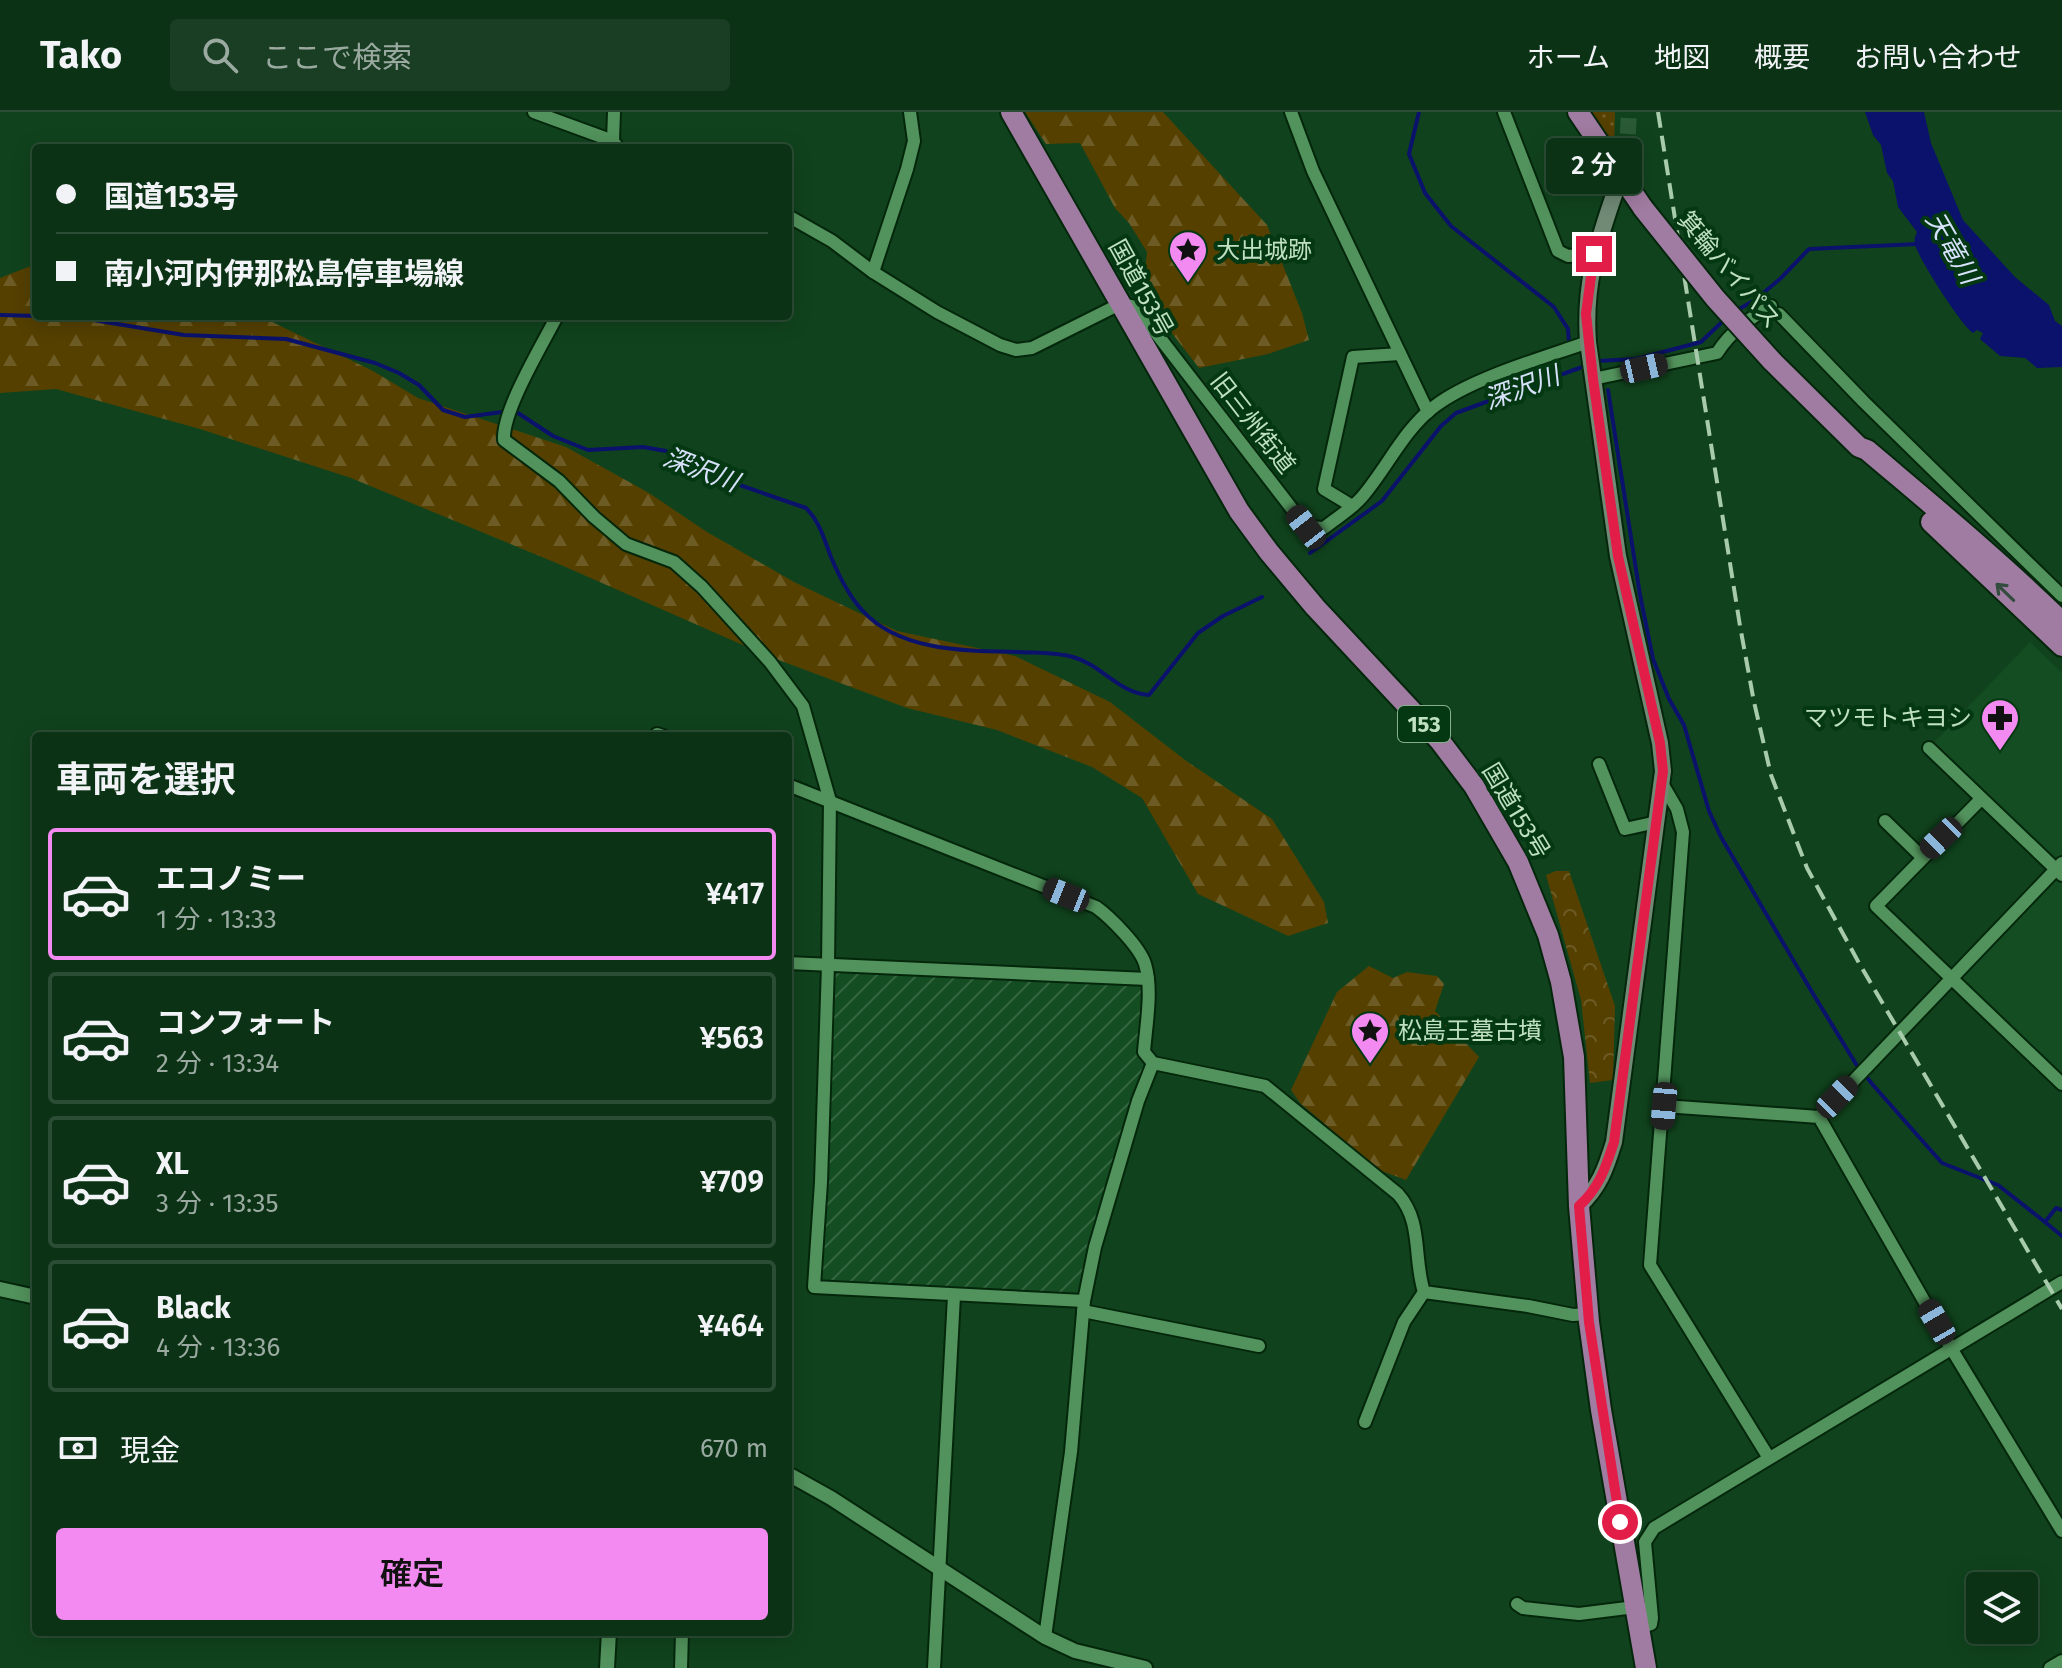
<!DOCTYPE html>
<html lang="ja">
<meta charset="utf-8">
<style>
:root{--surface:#0c3216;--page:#1a3e23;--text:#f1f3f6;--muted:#9aaaa1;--line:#2c4d35;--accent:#f38af1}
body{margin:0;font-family:"Fira Sans","Noto Sans JP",sans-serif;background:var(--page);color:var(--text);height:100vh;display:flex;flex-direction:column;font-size:30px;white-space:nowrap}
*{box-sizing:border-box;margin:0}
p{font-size:26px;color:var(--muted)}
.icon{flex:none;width:44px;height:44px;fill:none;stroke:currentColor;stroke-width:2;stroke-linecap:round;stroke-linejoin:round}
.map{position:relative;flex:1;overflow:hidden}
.sheet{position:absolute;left:32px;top:620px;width:760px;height:904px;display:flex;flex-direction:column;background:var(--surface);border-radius:8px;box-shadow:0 4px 20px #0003,0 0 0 2px var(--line)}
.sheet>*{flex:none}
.hud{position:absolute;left:32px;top:32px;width:760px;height:176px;border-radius:8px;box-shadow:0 4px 20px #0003,0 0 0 2px var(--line);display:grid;align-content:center;height:176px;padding:0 24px;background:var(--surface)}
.controls{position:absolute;left:1966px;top:1460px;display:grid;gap:16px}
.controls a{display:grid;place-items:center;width:72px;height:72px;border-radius:8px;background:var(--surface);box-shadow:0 4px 20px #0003,0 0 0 2px var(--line);font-size:40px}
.end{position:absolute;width:36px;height:36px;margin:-18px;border:10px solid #e11d48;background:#fff;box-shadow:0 0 0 4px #fff}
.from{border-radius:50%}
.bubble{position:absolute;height:56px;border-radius:8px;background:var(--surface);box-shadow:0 4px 20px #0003,0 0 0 2px var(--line);font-size:26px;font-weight:600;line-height:56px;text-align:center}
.car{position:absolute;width:24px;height:48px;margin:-24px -12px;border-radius:10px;box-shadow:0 0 6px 2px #0007;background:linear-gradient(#222 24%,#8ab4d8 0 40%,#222 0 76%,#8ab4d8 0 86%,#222 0)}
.hud b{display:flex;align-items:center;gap:28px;height:76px;font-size:30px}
.hud b+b{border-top:2px solid var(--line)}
.hud i{width:20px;height:20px;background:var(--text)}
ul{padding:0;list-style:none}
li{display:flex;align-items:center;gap:24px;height:132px;margin:0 16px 12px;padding:0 8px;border:4px solid var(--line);border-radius:8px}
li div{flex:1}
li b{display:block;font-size:30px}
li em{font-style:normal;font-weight:600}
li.current{border-color:var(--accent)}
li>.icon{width:72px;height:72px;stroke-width:1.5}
h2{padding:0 24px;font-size:36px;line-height:96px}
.pay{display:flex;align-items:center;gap:20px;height:88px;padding:0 24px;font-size:30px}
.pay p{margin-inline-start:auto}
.primary-button{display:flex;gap:16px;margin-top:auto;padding:16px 24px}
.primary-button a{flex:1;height:92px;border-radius:8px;background:var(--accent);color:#111;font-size:32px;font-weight:600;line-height:92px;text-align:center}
header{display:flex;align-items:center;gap:48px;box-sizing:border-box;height:112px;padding:0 40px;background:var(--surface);border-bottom:2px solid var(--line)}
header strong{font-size:38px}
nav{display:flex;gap:44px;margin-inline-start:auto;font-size:28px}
.search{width:560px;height:72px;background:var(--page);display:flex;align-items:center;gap:20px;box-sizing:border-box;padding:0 28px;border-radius:8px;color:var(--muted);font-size:30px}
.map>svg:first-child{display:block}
</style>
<header>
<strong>Tako</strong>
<div class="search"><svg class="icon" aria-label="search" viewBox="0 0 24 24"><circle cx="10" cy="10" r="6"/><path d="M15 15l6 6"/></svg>ここで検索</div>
<nav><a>ホーム</a><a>地図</a><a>概要</a><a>お問い合わせ</a></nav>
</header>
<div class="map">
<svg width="2062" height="1556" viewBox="0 0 2062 1556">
<defs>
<pattern id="industrial-furrows" width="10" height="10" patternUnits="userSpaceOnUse" patternTransform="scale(2)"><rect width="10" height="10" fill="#144d22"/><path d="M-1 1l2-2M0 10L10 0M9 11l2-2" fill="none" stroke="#346640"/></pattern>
<pattern id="grass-dots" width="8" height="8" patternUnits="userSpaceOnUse" patternTransform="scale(2)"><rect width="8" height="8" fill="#554000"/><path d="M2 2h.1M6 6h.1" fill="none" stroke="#6c5b24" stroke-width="1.8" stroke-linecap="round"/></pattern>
<pattern id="forest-firs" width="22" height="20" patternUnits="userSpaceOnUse" patternTransform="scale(2)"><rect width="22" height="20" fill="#554000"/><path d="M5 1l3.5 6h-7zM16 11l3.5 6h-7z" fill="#6c5b24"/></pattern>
<pattern id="park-crowns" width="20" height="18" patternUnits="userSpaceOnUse" patternTransform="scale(2)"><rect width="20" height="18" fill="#554000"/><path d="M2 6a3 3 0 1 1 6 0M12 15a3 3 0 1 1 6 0" fill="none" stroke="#6c5b24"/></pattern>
</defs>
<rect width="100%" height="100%" fill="#10431d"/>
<path fill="#144d22" d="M2030,530L2062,561V969L1954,866L2056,757L1929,636Z"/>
<path fill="url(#industrial-furrows)" d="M828,853L1148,867L1144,940L1153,951L1084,1189L814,1175Z"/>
<path fill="url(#grass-dots)" d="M1589,0H1615L1614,40Z"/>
<g fill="url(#forest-firs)">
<path d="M1025,0H1163L1267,113L1302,201L1309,228L1268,242L1199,256L1143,184L1147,140L1129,111L1115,96L1080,31L1046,32Z"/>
<path d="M36,152V204H260L373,259L418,286L566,335L649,381L707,420L794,470L897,519L1015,544L1110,590L1185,648L1272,707L1324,790L1328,811L1288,824L1198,782L1142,686L1092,655L997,618L907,596L768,544L561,453L351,366L200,317L56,277L0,281V166Z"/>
<path d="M1369,854L1393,866L1407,860L1437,864L1444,872L1435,899L1479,945L1406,1068L1379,1058L1300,991L1291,978L1337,880Z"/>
</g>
<path fill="url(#park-crowns)" d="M1556,759H1569L1615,894L1613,968L1590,971L1581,888L1546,763Z"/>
<path fill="#0b126b" d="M1865,0H1924L1931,31L1963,108L2015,165L2049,193L2055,209L2062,214V255L2037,256L2025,246L2000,244L1980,227L1983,221L1977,218L1973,221C1961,213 1919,147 1915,133C1914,127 1915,125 1917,120L1898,95L1893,69L1887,61L1881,33L1873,23Z"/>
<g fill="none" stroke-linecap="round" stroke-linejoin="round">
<g stroke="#0b126b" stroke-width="4">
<path d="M1419,0L1409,42L1425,81L1451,114L1554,195L1568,217L1569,232"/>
<path d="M1734,200L1755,188L1781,166L1809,137L1918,132"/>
<path d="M0,203L75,205L184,223L286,227L375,251L399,261L419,273L443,298L465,305L502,300L518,301L553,324L588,338L643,335L666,339L725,368L806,396C820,410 824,427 831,445C839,464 848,483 862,498C899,540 968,539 1018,540C1037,541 1056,540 1073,545C1102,553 1118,581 1149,583L1198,521L1223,504L1262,485"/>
<path d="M1597,249L1636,247L1701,230L1724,208"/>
<path d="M1608,278L1640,483L1653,547L1669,587L1684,613L1709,699L1721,725L1812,880L1856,952L1873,973L1942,1051L1998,1073L2045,1110L2056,1096L2062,1098"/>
<path d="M1310,441L1382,389L1441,314L1456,301L1585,254"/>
<path d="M2045,1110L2062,1124"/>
</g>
<path stroke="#2a5b36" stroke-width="16" stroke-dasharray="16 8" stroke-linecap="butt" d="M1619,69L1627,38L1629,0"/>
<g stroke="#04270c" stroke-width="16">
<g id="minor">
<path d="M534,0L613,29"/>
<path d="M614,0L613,29L616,33"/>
<path d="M1291,0L1313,59L1428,300"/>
<path d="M1504,0L1558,139L1568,144L1594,142"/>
<path d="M788,104L832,129L873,160L937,200L1000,233L1016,238L1032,236L1120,192L1136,195L1306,415L1324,416C1336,406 1352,397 1362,385C1387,356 1404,317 1435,294C1472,266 1543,246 1588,230"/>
<path d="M873,160L907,57L914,29L910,0"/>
<path d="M1779,202L1864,290L2062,484"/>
<path d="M557,204C542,233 502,299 504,328L559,369L594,405L626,432L674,450L702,475L770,550L803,594L830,689L828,853L821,1070L814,1175L1084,1189"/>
<path d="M1593,267L1717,241C1731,219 1749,207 1771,194"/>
<path d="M1352,394L1324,377L1353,245L1400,242"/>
<path d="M657,624V622L663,624"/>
<path d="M1929,636L2062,763"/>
<path d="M1599,652L1625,717L1657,710"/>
<path d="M788,673L1096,795C1110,805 1140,835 1145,852C1153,878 1146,913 1144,940L1153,951L1265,974L1398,1082C1423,1110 1413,1146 1424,1180L1528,1194L1573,1203L1588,1202"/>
<path d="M1663,673L1677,697L1683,720L1650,1153L1769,1346"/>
<path d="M1981,687L1876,794L2062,972"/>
<path d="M1885,709L1922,745"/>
<path d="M788,851L1148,867"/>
<path d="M1664,994L1819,1005L1951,1236L2062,1419"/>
<path d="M1819,1005L2062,751"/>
<path d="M1083,1199L1259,1234"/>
<path d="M1365,1310L1404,1210L1424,1180"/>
<path d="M1517,1492L1523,1496L1579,1502L1635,1495"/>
<path d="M1639,1516L1651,1512L1652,1506L1645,1430L1654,1416L2062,1170"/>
<path d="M1045,1525L1071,1340L1084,1189L1095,1135L1138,989L1153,951"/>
<path d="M681,1556L682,1520"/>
<path d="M934,1556L954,1184"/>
<path d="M2050,1556L2062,1549"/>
</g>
</g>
<g stroke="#04270c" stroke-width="18">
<g id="tertiary">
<path d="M0,1177L36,1185"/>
<path d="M788,1362L831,1386L1045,1525L1075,1539L1145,1556"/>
<path d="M607,1556L609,1520"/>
</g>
</g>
<g stroke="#04270c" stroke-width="20">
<path id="secondary" d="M1579,1094C1599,1076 1606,1056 1614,1030L1663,659L1660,631L1618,444L1588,230C1584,175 1596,135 1614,83"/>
</g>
<g stroke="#04270c" stroke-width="24">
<g id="trunk">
<path d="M1011,0L1239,399L1269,440L1315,495L1440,629L1474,674L1518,750L1548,823L1561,870L1574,945L1579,1094L1589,1210L1601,1298L1646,1556"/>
<path d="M1578,0L1643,96"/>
<path d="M1772,249L1859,335L1867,338C1933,394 2000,449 2062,510"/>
<path d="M1931,410L2062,534"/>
</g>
</g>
<use href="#minor" stroke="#52925c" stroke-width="12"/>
<use href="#tertiary" stroke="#52925c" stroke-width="14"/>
<use href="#secondary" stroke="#708a76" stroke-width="16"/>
<use href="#trunk" stroke="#a17ca2" stroke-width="20"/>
<path stroke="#a8cbac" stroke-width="4" stroke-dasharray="16 8" stroke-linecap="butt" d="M1658,0L1740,514L1754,590L1771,663L1807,756L1859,851L2062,1197"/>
<g stroke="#04270c" stroke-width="24" stroke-linecap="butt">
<path id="trunk-bridge" d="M1643,96L1715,186L1772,249"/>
</g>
<use href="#trunk-bridge" stroke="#a17ca2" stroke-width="20"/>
</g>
<defs><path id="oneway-shaft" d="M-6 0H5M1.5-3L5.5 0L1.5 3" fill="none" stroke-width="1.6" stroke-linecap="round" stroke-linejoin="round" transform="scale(2)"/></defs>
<use stroke="#324c3d" href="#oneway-shaft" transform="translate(2005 480) rotate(-136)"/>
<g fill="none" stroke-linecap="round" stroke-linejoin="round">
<path stroke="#e11d48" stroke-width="10" d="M1594,142L1586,202L1593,267L1618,444L1660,631L1663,659L1614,1030C1606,1055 1599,1076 1579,1094L1589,1210L1620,1410"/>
</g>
<defs>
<g id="sight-pin" transform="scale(2)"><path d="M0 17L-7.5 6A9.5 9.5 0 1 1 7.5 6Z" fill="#f38af1" stroke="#033812"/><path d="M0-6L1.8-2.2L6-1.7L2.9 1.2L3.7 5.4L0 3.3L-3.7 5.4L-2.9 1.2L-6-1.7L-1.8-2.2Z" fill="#111"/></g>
<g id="pharmacy-pin" transform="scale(2)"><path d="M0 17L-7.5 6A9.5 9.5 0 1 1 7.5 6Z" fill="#f38af1" stroke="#033812"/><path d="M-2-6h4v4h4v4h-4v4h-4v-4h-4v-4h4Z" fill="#111"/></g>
</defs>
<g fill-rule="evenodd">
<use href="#sight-pin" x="1188" y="138"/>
<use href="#pharmacy-pin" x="2000" y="606"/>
<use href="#sight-pin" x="1370" y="919"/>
</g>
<g text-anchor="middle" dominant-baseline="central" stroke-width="8" stroke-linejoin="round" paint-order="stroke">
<rect fill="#033812" stroke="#87ae8d" stroke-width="2" x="1398" y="594" width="52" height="36" rx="6"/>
<g font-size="22" font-weight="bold" fill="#bfe0c2">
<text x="1424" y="612">153</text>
</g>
<g font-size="24" fill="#bfe0c2" stroke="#033812" text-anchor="start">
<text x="1216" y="138">大出城跡</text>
<text x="1972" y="606" text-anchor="end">マツモトキヨシ</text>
<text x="1398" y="919">松島王墓古墳</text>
</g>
<g font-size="24" fill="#bfe0c2" stroke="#033812">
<text transform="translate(1729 158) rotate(50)">箕輪バイパス</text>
<text transform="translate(1141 176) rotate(61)">国道153号</text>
<text transform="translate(1253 311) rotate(52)">旧三州街道</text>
<text transform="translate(1516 699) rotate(59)">国道153号</text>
</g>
<g font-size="26" font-style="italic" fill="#d7e1fa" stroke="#033812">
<text transform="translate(1952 136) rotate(60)">天竜川</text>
<text transform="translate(1522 276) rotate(-20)">深沢川</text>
<text transform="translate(701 358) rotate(21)">深沢川</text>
</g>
</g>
</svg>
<div class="controls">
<a><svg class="icon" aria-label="layers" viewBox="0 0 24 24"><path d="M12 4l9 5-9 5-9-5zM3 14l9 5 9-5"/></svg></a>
</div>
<i class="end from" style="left:1620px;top:1410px"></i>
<i class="end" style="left:1594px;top:142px"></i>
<div class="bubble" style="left:1546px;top:26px;width:96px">2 分</div>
<i class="car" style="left:1644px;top:256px;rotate:77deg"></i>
<i class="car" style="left:1306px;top:415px;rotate:322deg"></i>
<i class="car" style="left:1941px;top:726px;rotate:226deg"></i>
<i class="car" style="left:1066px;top:783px;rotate:292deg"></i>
<i class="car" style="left:1837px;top:985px;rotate:44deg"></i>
<i class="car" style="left:1664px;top:994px;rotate:185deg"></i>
<i class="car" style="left:1937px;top:1210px;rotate:330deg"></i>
<div class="hud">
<b><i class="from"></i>国道153号</b>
<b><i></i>南小河内伊那松島停車場線</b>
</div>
<section class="sheet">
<h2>車両を選択</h2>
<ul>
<li class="current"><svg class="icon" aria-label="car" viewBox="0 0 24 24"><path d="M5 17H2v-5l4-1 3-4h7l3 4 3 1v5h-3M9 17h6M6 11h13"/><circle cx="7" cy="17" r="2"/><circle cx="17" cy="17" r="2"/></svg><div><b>エコノミー</b><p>1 分 · 13:33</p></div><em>¥417</em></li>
<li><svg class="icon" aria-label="car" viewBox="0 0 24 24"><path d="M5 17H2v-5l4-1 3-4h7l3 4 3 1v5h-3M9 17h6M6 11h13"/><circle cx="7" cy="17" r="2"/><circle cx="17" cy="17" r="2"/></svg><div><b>コンフォート</b><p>2 分 · 13:34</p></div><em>¥563</em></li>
<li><svg class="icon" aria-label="car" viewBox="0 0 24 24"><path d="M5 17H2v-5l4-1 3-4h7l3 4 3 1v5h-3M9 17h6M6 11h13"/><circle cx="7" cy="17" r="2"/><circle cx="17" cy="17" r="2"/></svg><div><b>XL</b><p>3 分 · 13:35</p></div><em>¥709</em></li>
<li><svg class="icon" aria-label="car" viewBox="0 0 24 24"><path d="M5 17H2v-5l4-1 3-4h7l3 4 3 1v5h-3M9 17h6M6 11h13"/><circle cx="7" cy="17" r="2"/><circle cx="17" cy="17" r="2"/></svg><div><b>Black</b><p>4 分 · 13:36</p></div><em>¥464</em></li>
</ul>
<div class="pay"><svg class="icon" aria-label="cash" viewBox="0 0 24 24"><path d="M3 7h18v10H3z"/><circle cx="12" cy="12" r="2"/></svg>現金<p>670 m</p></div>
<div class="primary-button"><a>確定</a></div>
</section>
</div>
